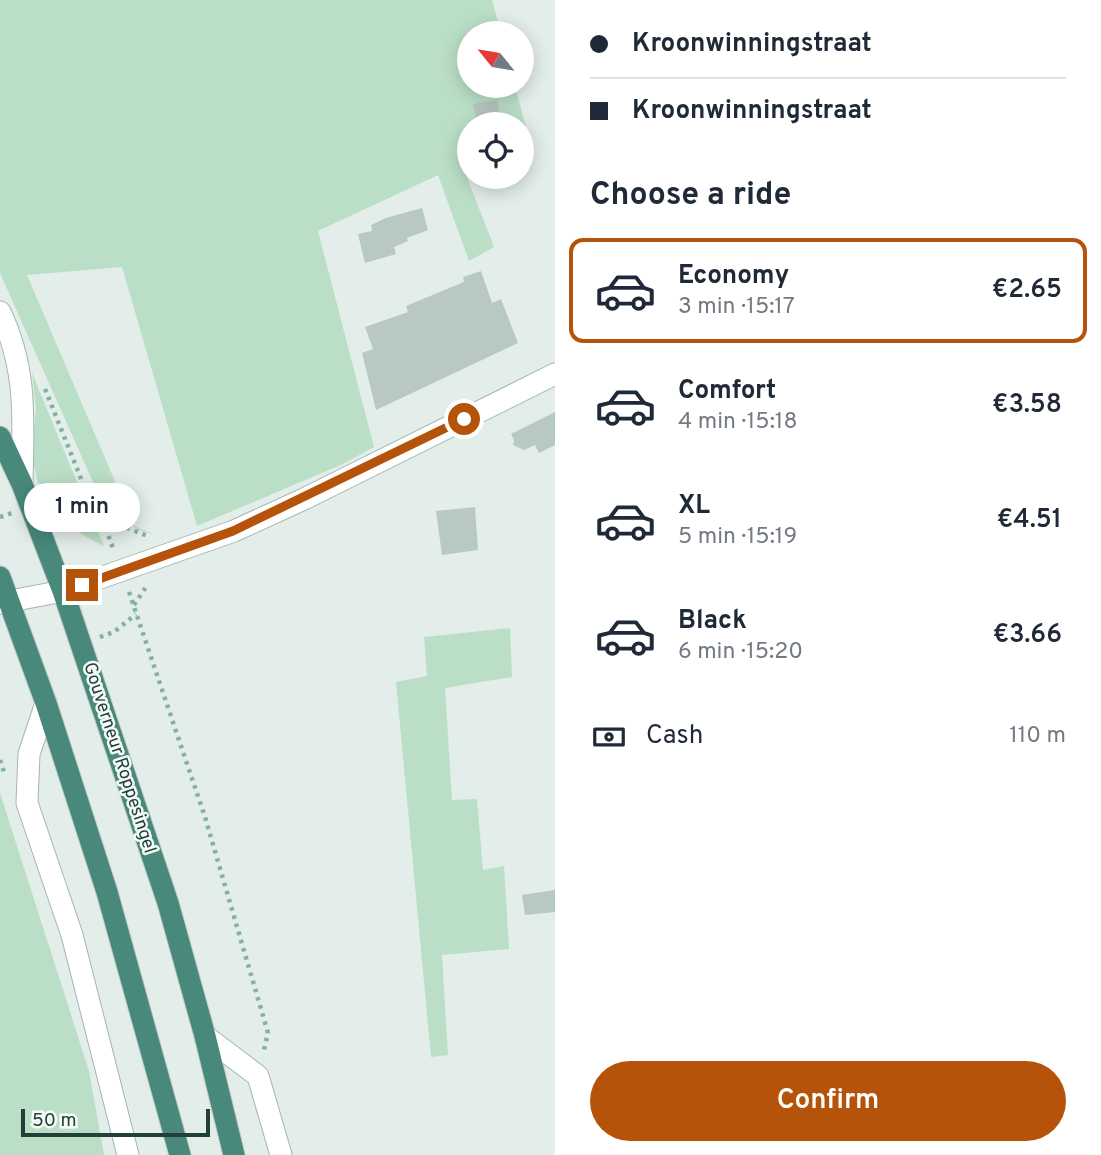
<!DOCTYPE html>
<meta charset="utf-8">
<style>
:root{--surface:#fff;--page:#f2f2f3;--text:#1f2937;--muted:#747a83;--line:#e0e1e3;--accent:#b45309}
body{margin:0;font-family:Overpass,sans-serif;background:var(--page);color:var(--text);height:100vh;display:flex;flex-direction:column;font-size:26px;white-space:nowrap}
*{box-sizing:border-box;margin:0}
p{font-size:23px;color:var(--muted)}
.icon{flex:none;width:38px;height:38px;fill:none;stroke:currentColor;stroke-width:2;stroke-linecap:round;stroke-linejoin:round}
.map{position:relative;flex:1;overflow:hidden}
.panel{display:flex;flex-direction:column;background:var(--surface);width:546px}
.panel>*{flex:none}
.banner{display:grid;align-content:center;height:154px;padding:0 35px;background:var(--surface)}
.needle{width:46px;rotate:300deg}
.tools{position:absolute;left:457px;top:21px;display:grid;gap:14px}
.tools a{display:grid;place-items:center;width:77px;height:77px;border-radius:50%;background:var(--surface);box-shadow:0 4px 18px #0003;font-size:35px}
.scale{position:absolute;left:21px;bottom:18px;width:189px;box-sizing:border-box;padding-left:7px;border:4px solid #224038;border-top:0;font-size:19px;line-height:24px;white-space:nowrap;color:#224038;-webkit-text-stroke:5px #f4faf7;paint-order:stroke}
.end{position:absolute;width:32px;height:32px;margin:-16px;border:9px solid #b45309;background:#fff;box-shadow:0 0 0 4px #fff}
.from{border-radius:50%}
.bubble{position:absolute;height:49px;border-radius:24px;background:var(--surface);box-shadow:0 4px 18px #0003;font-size:23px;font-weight:600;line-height:49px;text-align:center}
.banner b{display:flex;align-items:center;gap:24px;height:66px;font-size:26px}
.banner b+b{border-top:2px solid var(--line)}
.banner i{width:18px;height:18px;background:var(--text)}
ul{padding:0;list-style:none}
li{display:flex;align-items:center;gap:21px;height:105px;margin:0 14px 10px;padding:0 21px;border:4px solid transparent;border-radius:14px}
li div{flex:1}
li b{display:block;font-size:26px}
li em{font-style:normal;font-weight:600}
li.on{border-color:var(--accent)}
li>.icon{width:63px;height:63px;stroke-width:1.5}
h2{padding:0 35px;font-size:32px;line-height:84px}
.pay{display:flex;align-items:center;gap:18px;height:77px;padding:0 35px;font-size:26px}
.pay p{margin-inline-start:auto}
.action{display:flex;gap:14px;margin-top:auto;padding:14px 35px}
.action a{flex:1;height:80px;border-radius:42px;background:var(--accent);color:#fff;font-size:28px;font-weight:600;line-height:80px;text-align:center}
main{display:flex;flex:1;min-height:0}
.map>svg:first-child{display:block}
</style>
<main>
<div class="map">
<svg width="555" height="1155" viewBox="0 0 555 1155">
<rect width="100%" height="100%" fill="#e3ede9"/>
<g fill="#bbdfc6">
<path d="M0,0H492L501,33H469V86H515L528,135L522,137V124H469V158L461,162L494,247L469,261L438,175L318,231L374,447L343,464L197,526L122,267L27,275L134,526L156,535L139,530L105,509L0,273Z"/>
<path d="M32,373L84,499L43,488L38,482L31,456L36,409Z"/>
<path d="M49,506C81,511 92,514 104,546C81,535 65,525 49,506Z"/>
<path d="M510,628L512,677L445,688L452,800L477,799L483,870L504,866L509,949L442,955L448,1055L431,1057L396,682L427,676L424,637Z"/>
<path d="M0,793L89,1071L104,1155H0Z"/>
</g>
<g fill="#b8c8c2">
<path d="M497,100L502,124H477L473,104Z"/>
<path d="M422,208L428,230L407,238L408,241L394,247L396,254L365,263L358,234L372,231L371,225L386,218Z"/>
<path d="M481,271L492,303L501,299L518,343L376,410L362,353L373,349L365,327L408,312L406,306L464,282L463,277Z"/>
<path d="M555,412V445L539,453L535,445L524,450L513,445L514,440L511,434Z"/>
<path d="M475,507L478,550L442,555L436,511Z"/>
<path d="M555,890V912L525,915L522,895Z"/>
</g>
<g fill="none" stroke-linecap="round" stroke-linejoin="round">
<g stroke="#a5b6b0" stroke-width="23">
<g id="minor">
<path d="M0,312C28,370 23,422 22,484"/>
<path d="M0,603L63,591L234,531L304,499L555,374"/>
<path d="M46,703L29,754L27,803L72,935L128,1155"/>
<path d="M205,1036L258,1076L281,1155"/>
</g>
</g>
<g stroke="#c1cac7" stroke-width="23">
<g id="trunk">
<path d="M0,437L22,484L63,591L168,903L205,1036L234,1155"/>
<path d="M0,577L46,703L107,892L180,1155"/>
</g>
</g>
<g stroke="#82b2a5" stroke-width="4.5" stroke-dasharray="3.5 5" stroke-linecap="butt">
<path d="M45,389L94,511"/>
<path d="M50,499L56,497L94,511L102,518L114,551"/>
<path d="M0,517L12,513"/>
<path d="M103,518L150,537"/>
<path d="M129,592L205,817L268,1033L263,1054"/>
<path d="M134,605L146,587"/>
<path d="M100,637L114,632L136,614"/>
<path d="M0,760L4,772"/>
</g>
<use href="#minor" stroke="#fff" stroke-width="21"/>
<use href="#trunk" stroke="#48897c" stroke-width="21"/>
</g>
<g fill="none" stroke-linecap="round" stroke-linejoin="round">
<path stroke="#b45309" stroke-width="9" d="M82,585L233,531L464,419"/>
</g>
<g text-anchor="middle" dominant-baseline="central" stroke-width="5" stroke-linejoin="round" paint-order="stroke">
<g font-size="18" fill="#224038" stroke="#f4faf7">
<text transform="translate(119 758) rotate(72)">Gouverneur Roppesingel</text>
</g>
</g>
</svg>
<div class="tools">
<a><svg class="needle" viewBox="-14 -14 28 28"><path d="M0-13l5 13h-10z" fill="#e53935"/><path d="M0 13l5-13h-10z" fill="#747a83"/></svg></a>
<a><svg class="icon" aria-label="locate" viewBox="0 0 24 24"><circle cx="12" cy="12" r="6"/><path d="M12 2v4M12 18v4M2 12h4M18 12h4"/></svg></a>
</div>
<div class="scale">50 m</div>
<i class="end from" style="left:464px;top:419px"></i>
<i class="end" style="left:82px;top:585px"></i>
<div class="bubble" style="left:24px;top:483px;width:116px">1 min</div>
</div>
<section class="panel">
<div class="banner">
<b><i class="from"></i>Kroonwinningstraat</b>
<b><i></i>Kroonwinningstraat</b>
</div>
<h2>Choose a ride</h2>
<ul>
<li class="on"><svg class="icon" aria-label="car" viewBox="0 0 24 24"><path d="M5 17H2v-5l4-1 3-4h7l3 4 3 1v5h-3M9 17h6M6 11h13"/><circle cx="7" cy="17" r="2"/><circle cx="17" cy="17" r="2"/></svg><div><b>Economy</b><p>3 min · 15:17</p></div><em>€2.65</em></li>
<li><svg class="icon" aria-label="car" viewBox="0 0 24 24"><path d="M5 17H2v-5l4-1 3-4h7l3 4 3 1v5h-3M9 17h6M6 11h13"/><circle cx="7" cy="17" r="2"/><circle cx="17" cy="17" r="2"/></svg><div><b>Comfort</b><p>4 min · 15:18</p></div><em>€3.58</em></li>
<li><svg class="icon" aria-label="car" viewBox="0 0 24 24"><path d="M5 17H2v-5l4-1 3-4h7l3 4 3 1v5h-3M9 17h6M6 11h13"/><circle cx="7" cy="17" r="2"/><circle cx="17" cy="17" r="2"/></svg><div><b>XL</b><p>5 min · 15:19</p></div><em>€4.51</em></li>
<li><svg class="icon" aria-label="car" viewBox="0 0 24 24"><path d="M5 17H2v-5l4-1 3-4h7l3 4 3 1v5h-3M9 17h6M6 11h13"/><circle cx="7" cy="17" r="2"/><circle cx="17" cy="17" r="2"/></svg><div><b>Black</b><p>6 min · 15:20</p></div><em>€3.66</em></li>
</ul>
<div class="pay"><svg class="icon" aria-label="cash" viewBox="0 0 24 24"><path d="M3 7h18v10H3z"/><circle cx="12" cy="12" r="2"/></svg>Cash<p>110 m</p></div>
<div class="action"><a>Confirm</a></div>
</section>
</main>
